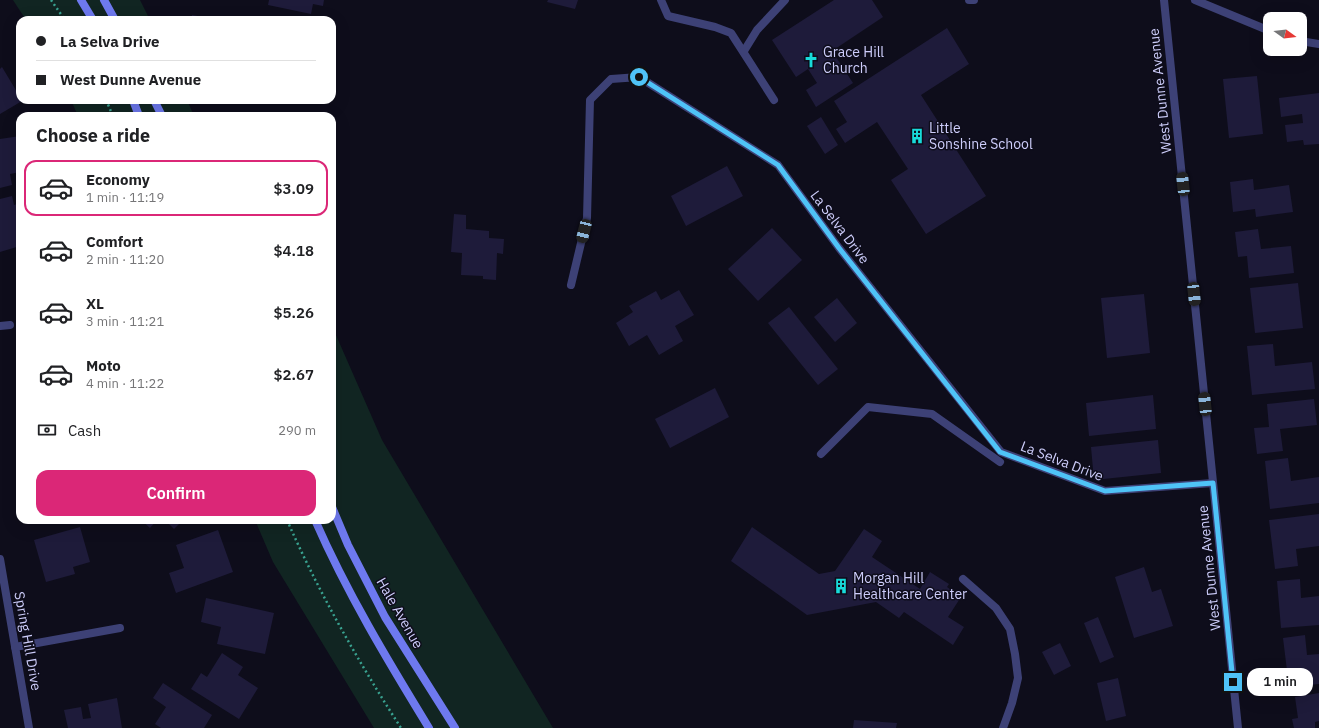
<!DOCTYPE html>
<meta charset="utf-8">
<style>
:root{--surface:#fff;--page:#f2f2f2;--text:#202124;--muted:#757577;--line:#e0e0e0;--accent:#db2777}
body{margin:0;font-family:"IBM Plex Sans",sans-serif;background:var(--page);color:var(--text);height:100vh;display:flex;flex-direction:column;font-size:15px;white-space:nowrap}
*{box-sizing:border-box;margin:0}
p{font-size:13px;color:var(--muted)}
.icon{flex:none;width:22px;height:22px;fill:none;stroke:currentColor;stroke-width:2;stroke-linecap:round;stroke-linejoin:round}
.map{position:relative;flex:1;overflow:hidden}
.panel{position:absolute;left:16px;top:112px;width:320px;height:412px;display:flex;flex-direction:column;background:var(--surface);border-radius:12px;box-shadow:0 4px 16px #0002}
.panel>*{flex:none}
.banner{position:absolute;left:16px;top:16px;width:320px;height:88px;border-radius:12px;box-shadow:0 4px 16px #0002;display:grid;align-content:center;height:88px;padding:0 20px;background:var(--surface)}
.needle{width:26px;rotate:105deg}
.fabs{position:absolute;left:1263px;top:12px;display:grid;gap:8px}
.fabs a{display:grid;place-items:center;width:44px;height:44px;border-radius:8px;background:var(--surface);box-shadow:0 4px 16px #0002;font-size:20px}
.end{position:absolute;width:18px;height:18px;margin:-9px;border:5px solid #4fc3f7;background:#111;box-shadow:0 0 0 2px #111}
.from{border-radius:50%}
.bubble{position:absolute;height:28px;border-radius:12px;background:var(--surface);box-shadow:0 4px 16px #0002;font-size:13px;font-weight:600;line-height:28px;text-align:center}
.car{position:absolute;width:12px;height:24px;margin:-12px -6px;border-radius:5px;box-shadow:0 0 3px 1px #0007;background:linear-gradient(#222 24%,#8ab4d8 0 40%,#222 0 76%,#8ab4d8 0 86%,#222 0)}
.banner b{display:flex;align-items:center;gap:14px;height:38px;font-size:15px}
.banner b+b{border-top:1px solid var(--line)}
.banner i{width:10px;height:10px;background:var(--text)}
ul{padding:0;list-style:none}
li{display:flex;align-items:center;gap:12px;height:56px;margin:0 8px 6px;padding:0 12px;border:2px solid transparent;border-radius:12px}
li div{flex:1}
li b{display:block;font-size:15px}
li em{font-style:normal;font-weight:600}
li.current{border-color:var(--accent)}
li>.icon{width:36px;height:36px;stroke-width:1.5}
h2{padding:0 20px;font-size:18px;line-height:48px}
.pay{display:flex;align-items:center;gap:10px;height:44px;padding:0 20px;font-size:15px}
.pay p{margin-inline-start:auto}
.cta{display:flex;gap:8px;margin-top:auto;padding:8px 20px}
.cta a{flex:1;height:46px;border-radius:12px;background:var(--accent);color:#fff;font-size:16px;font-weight:600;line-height:46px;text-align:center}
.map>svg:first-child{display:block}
</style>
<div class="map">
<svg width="1319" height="728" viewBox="0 0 1319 728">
<rect width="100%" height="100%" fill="#0e0d1b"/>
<g fill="#112522">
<path d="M13,0H140L150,20H26Z"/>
<path d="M71,100H187L194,116H78Z"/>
<path d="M332,326L382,440L553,728H374L273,562L255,520H332Z"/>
</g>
<g fill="#1e1b3a">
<path d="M269,0H324L323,6L313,4L311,14L268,5Z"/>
<path d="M548,0H578L575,9L547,2Z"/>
<path d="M834,0H872L883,17L832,51L853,83L816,107L806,90L817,83L808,69L796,77L772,40Z"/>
<path d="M192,15L216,19V20H191Z"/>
<path d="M947,28L969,64L921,95L986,196L926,234L891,180L908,169L877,122L845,143L836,129L847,122L834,101Z"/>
<path d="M2,67L20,97V100L22,101L0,114V69Z"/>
<path d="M1257,76L1263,134L1229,138L1223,79Z"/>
<path d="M1319,93V144L1304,145L1303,140L1287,142L1285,125L1303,123L1302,114L1281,117L1279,98Z"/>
<path d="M821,117L838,145L825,154L807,126Z"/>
<path d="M20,136V172L10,174L12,185L0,188V139Z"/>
<path d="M727,166L743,196L686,226L671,196Z"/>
<path d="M1253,179L1254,190L1289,185L1293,212L1256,217L1255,209L1233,212L1230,182Z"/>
<path d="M12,196L14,205L20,203V246L0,252V199Z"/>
<path d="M454,214L466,215V229L489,231V238L504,239L503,254L497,253L496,280L483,279V276L461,275L462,253L451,252Z"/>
<path d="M772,228L802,260L758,301L728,269Z"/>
<path d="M1258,229L1261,249L1291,246L1294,273L1249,278L1247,256L1238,257L1235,232Z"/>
<path d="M1298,283L1303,328L1255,333L1250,288Z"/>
<path d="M679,290L694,315L675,326L683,341L659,355L647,335L629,346L616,323L633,312L629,306L656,291L661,300Z"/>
<path d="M1144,294L1150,353L1107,358L1101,298Z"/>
<path d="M837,298L857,323L835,342L814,317Z"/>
<path d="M789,307L838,369L818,385L768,323Z"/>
<path d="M1273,344L1275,366L1312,362L1315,389L1252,395L1247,346Z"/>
<path d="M715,388L729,417L670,448L655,419Z"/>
<path d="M1153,395L1156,429L1089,436L1086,403Z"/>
<path d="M1314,399L1317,425L1280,429L1283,451L1257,454L1254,428L1269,427L1267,404Z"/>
<path d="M1158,440L1161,473L1094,480L1091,447Z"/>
<path d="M1288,458L1291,481L1319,477V503L1270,509L1265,461Z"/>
<path d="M1319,514V546L1296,549L1298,566L1275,569L1269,520Z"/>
<path d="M141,520H157L150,528Z"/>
<path d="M165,520H183L174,529Z"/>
<path d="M80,527L90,562L73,567L75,574L46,582L34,540Z"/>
<path d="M752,527L819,574L835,571L864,529L882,541L872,557L920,589L930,572L949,584L947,587L961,597L948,617L964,627L953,645L904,612L899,618L876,602L807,615L731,561Z"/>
<path d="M218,530L233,572L176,593L169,573L184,568L176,545Z"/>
<path d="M1144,567L1152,592L1161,589L1173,626L1134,638L1115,577Z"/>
<path d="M1300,579L1301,598L1319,596V625L1281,628L1277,581Z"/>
<path d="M206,598L274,613L265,654L217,644L221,627L201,622Z"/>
<path d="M1098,617L1114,657L1100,663L1084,623Z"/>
<path d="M1305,635L1307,655L1319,654V684L1289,687L1283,638Z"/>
<path d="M1060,643L1071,666L1054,675L1042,652Z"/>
<path d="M222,653L243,667L238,675L258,688L239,719L191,689L201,673L207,677Z"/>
<path d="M1118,678L1126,716L1106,721L1097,683Z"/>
<path d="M163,683L212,715L204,728H161L155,724L166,707L153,698Z"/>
<path d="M1319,693V721L1315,722V728H1294L1292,719L1298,718L1295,697Z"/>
<path d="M117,698L122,728H68L64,710L81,707L83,719L91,718L88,704Z"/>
<path d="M854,720L897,723L896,728H853Z"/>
</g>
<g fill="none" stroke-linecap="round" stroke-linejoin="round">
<g stroke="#39a290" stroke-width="2.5" stroke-dasharray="2 3" stroke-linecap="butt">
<path d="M51,0L65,20"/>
<path d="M106,100L113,116"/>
<path d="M287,520C319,593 358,661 401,728"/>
</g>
<g stroke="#3d4176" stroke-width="8">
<path d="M661,0L668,16L715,27L731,33L774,100"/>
<path d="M969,0H974"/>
<path d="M744,51L757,30L785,0"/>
<path d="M821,454L868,407L932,414L1000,462"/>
<path d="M963,579L996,608L1010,629L1015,654L1018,678L1012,703L1003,728"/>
</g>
<g stroke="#3d4176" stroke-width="8">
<path d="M1164,0L1238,728"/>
<path d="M1195,0L1270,31"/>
<path d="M1300,41L1319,44"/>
<path d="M571,285L587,218L590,100L611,79L639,77L778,165L839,248L1001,452L1105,491L1213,483"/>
<path d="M0,326L10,325"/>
<path d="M0,559L29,728"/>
<path d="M15,647L120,628"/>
</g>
<g stroke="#6e79ef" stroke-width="8">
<path d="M81,0L93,20"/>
<path d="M104,0L115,20"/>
<path d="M133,100L139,116"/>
<path d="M154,100L162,116"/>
<path d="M332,507L348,545L385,617L455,728"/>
<path d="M315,520C347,593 388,661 429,728"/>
</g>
</g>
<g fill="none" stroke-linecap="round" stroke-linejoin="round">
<path stroke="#4fc3f7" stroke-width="5" d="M639,77L778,165L839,248L1000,452L1105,491L1213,483L1233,682"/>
</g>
<defs>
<g id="church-bare" transform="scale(1.2)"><path d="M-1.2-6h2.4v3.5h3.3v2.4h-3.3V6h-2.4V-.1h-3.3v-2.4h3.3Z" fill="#18dbda" stroke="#0e0d1b" stroke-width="2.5" paint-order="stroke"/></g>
<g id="building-bare" transform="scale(1.2)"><path d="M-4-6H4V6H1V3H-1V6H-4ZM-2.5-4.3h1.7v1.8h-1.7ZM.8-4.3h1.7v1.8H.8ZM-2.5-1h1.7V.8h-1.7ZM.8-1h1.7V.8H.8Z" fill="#18dbda" stroke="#0e0d1b" stroke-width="2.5" paint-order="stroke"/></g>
</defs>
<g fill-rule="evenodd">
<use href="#church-bare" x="811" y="60"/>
<use href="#building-bare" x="917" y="136"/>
<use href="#building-bare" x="841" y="586"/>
</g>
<g text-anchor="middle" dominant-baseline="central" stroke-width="3" stroke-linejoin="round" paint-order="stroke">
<g font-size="14" fill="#cdcdfa" stroke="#0e0d1b" text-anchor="start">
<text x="823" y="52">Grace Hill<tspan x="823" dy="16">Church</tspan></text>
<text x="929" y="128">Little<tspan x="929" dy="16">Sonshine School</tspan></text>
<text x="853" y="578">Morgan Hill<tspan x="853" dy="16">Healthcare Center</tspan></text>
</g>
<g font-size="14" fill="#cdcdfa" stroke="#0e0d1b">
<text transform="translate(1160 91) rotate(-96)">West Dunne Avenue</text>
<text transform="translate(840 227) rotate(53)">La Selva Drive</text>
<text transform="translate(1062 461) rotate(21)">La Selva Drive</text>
<text transform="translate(1209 568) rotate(-96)">West Dunne Avenue</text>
<text transform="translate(400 613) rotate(60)">Hale Avenue</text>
<text transform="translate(28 641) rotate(80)">Spring Hill Drive</text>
</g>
</g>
</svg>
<div class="fabs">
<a><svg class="needle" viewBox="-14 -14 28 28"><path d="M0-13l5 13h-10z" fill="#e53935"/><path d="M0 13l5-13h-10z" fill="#757577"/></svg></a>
</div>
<i class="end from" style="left:639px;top:77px"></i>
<i class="end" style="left:1233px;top:682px"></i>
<div class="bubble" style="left:1247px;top:668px;width:66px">1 min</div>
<i class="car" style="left:1183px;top:184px;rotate:354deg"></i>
<i class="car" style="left:584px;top:231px;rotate:194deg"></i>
<i class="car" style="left:1194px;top:294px;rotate:174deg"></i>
<i class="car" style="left:1205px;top:404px;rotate:354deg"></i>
<div class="banner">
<b><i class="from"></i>La Selva Drive</b>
<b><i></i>West Dunne Avenue</b>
</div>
<section class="panel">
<h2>Choose a ride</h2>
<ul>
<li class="current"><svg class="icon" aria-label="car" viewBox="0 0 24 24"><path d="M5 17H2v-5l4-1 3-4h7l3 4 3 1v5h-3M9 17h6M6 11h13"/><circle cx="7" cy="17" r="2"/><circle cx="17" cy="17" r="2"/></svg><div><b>Economy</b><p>1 min · 11:19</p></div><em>$3.09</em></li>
<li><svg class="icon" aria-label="car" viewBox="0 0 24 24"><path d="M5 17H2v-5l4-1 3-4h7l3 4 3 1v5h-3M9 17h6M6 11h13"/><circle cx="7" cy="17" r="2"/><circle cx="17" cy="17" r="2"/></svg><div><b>Comfort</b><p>2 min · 11:20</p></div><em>$4.18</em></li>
<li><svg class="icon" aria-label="car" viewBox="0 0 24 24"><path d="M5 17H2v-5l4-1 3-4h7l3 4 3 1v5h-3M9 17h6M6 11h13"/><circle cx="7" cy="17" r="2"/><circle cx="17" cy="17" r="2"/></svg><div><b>XL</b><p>3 min · 11:21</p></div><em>$5.26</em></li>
<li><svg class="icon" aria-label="car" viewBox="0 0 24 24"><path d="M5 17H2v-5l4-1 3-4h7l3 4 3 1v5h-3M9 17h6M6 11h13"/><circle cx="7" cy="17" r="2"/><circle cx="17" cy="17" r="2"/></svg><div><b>Moto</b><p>4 min · 11:22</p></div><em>$2.67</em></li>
</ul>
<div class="pay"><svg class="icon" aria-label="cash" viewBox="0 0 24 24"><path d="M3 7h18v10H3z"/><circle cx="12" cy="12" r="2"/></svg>Cash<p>290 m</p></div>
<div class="cta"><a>Confirm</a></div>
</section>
</div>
